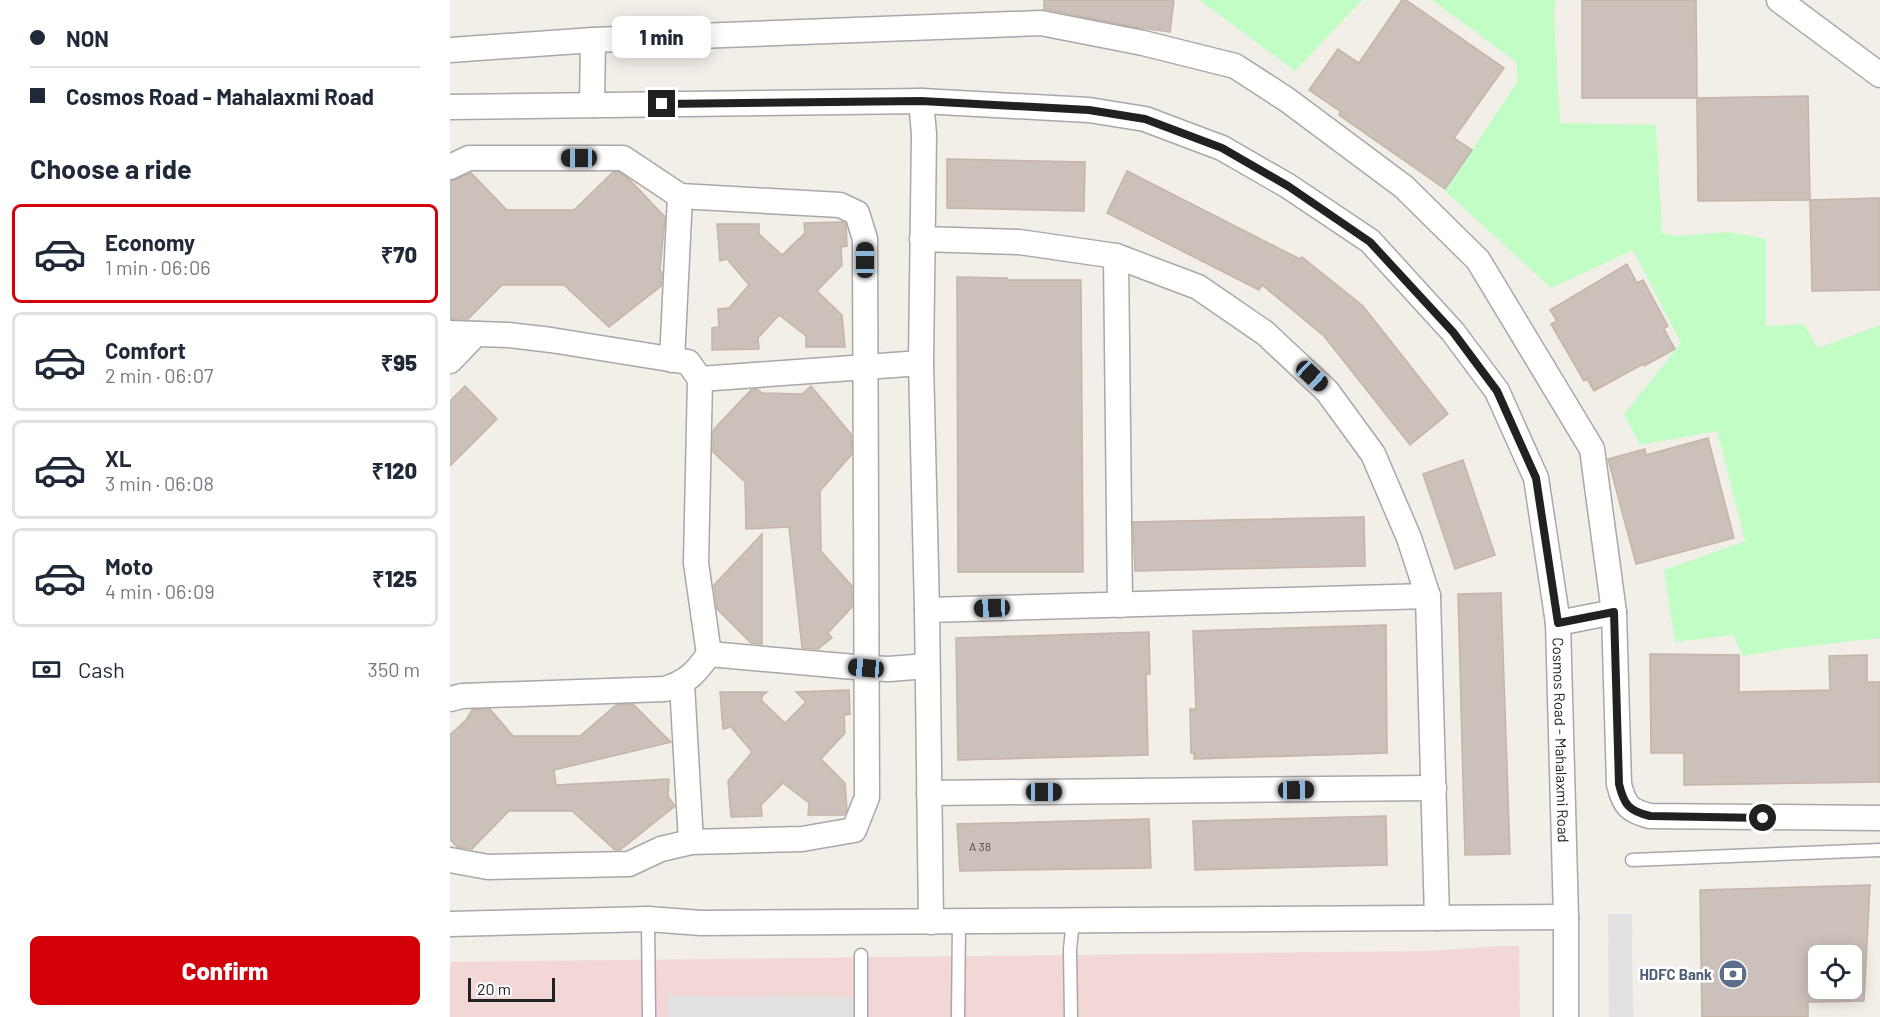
<!DOCTYPE html>
<meta charset="utf-8">
<style>
:root{--surface:#fff;--page:#f2f2f3;--text:#1f2937;--muted:#747a83;--line:#e0e1e3;--accent:#d30009}
body{margin:0;font-family:Barlow,sans-serif;background:var(--page);color:var(--text);height:100vh;display:flex;flex-direction:column;font-size:22px;white-space:nowrap}
*{box-sizing:border-box;margin:0}
p{font-size:20px;color:var(--muted)}
.icon{flex:none;width:33px;height:33px;fill:none;stroke:currentColor;stroke-width:2;stroke-linecap:round;stroke-linejoin:round}
.map{position:relative;flex:1;overflow:hidden}
.side{display:flex;flex-direction:column;background:var(--surface);width:450px}
.side>*{flex:none}
.hud{display:grid;align-content:center;height:132px;padding:0 30px;background:var(--surface)}
.tools{position:absolute;left:1358px;top:945px;display:grid;gap:12px}
.tools a{display:grid;place-items:center;width:54px;height:54px;border-radius:9px;background:var(--surface);box-shadow:0 3px 15px #0003;font-size:30px}
.scale{position:absolute;left:18px;bottom:15px;width:87px;box-sizing:border-box;padding-left:6px;border:3px solid #212121;border-top:0;font-size:16px;line-height:21px;white-space:nowrap;color:#212121;-webkit-text-stroke:4px #fff;paint-order:stroke}
.end{position:absolute;width:27px;height:27px;margin:-14px;border:8px solid #212121;background:#fff;box-shadow:0 0 0 3px #fff}
.from{border-radius:50%}
.bubble{position:absolute;height:42px;border-radius:9px;background:var(--surface);box-shadow:0 3px 15px #0003;font-size:20px;font-weight:800;line-height:42px;text-align:center}
.car{position:absolute;width:18px;height:36px;margin:-18px -9px;border-radius:8px;box-shadow:0 0 4px 2px #0007;background:linear-gradient(#222 24%,#8ab4d8 0 40%,#222 0 76%,#8ab4d8 0 86%,#222 0)}
.hud b{display:flex;align-items:center;gap:21px;height:57px;font-size:22px}
.hud b+b{border-top:2px solid var(--line)}
.hud i{width:15px;height:15px;background:var(--text)}
ul{padding:0;list-style:none}
li{display:flex;align-items:center;gap:18px;height:99px;margin:0 12px 9px;padding:0 18px;border:3px solid var(--line);border-radius:9px}
li div{flex:1}
li b{display:block;font-size:22px}
li em{font-style:normal;font-weight:800}
li.selected{border-color:var(--accent)}
li>.icon{width:54px;height:54px;stroke-width:1.5}
h2{padding:0 30px;font-size:27px;line-height:72px}
.pay{display:flex;align-items:center;gap:15px;height:66px;padding:0 30px;font-size:22px}
.pay p{margin-inline-start:auto}
.button{display:flex;gap:12px;margin-top:auto;padding:12px 30px}
.button a{flex:1;height:69px;border-radius:9px;background:var(--accent);color:#fff;font-size:24px;font-weight:800;line-height:69px;text-align:center}
main{display:flex;flex:1;min-height:0}
.map>svg:first-child{display:block}
</style>
<main>
<section class="side">
<div class="hud">
<b><i class="from"></i>NON</b>
<b><i></i>Cosmos Road - Mahalaxmi Road</b>
</div>
<h2>Choose a ride</h2>
<ul>
<li class="selected"><svg class="icon" aria-label="car" viewBox="0 0 24 24"><path d="M5 17H2v-5l4-1 3-4h7l3 4 3 1v5h-3M9 17h6M6 11h13"/><circle cx="7" cy="17" r="2"/><circle cx="17" cy="17" r="2"/></svg><div><b>Economy</b><p>1 min · 06:06</p></div><em>₹70</em></li>
<li><svg class="icon" aria-label="car" viewBox="0 0 24 24"><path d="M5 17H2v-5l4-1 3-4h7l3 4 3 1v5h-3M9 17h6M6 11h13"/><circle cx="7" cy="17" r="2"/><circle cx="17" cy="17" r="2"/></svg><div><b>Comfort</b><p>2 min · 06:07</p></div><em>₹95</em></li>
<li><svg class="icon" aria-label="car" viewBox="0 0 24 24"><path d="M5 17H2v-5l4-1 3-4h7l3 4 3 1v5h-3M9 17h6M6 11h13"/><circle cx="7" cy="17" r="2"/><circle cx="17" cy="17" r="2"/></svg><div><b>XL</b><p>3 min · 06:08</p></div><em>₹120</em></li>
<li><svg class="icon" aria-label="car" viewBox="0 0 24 24"><path d="M5 17H2v-5l4-1 3-4h7l3 4 3 1v5h-3M9 17h6M6 11h13"/><circle cx="7" cy="17" r="2"/><circle cx="17" cy="17" r="2"/></svg><div><b>Moto</b><p>4 min · 06:09</p></div><em>₹125</em></li>
</ul>
<div class="pay"><svg class="icon" aria-label="cash" viewBox="0 0 24 24"><path d="M3 7h18v10H3z"/><circle cx="12" cy="12" r="2"/></svg>Cash<p>350 m</p></div>
<div class="button"><a>Confirm</a></div>
</section>
<div class="map">
<svg width="1430" height="1017" viewBox="0 0 1430 1017">
<rect width="100%" height="100%" fill="#f2eee8"/>
<path fill="#f3d6d6" d="M1051,946H1069L1070,1017H0V962L980,951Z"/>
<g fill="#c3fdc6">
<path d="M749,0H912L845,71Z"/>
<path d="M982,0H1106L1104,11L1110,123L1206,125L1212,233L1225,236L1279,232L1316,239V326L1354,324L1368,348L1430,325V638L1333,649L1293,656L1283,635L1225,642L1214,570L1295,541L1267,431L1190,445L1174,414L1231,343L1183,250L1101,288L995,191L1068,81L1066,62Z"/>
</g>
<g fill="#e1e1e1">
<path d="M1158,914H1182L1183,1017H1159Z"/>
<path d="M218,996L418,997V1017H218Z"/>
</g>
<g fill="#cbc0ba" stroke="#c5b4a8" stroke-width="1.5" fill-rule="evenodd">
<path d="M594,0H724L720,32L684,27L594,9Z"/>
<path d="M952,0H956L1054,68L1004,138L1022,150L995,189L889,115L891,112L859,90L888,49L909,63Z"/>
<path d="M1132,0H1246L1247,98H1132Z"/>
<path d="M1358,96L1360,200L1248,201L1247,98Z"/>
<path d="M497,159L635,162L634,211L497,208Z"/>
<path d="M677,171L850,259L852,257L913,306L998,414L960,445L874,336L812,285L809,290L657,213Z"/>
<path d="M163,172H169L180,180L215,217L210,270L212,273L211,286L159,327L114,285H52L18,319H0V181L21,173L57,210H124Z"/>
<path d="M1430,198V290L1362,291L1360,200Z"/>
<path d="M393,222L396,224L397,246L391,247L392,265L367,291L392,315L395,347H356V336L329,315L308,338L309,349L262,350V328L269,327L268,309L279,308L299,285L277,259L270,261L267,224H309V234L332,255L355,233L354,223Z"/>
<path d="M1177,264L1187,283L1193,280L1218,326L1214,329L1225,349L1194,366L1193,364L1144,391L1137,379L1134,381L1101,324L1107,321L1100,310Z"/>
<path d="M507,277L557,278V280H631L633,572H508Z"/>
<path d="M15,386L47,419L0,466V401Z"/>
<path d="M361,386L401,434L402,454L370,491L371,551L402,586V607L378,633L382,638L368,649L352,648L339,527L296,529L295,482L263,452V432L265,428L301,390L307,389L312,393L352,394Z"/>
<path d="M1258,438L1284,538L1186,564L1158,459L1195,449L1196,455Z"/>
<path d="M1013,460L1045,555L1005,569L973,474Z"/>
<path d="M914,517L915,566L685,571L683,522Z"/>
<path d="M312,534V644L301,643L267,609L264,585Z"/>
<path d="M1051,593L1060,854L1015,855L1008,594Z"/>
<path d="M936,625L937,753L744,759V753H741L740,709H746L743,631Z"/>
<path d="M699,632L700,674H696L698,755L508,760L506,638Z"/>
<path d="M1200,654L1289,655V692L1380,690L1379,656L1417,655V682H1430V782L1234,785V753H1201Z"/>
<path d="M399,690L400,714L394,715L395,733L371,759L395,783L397,810L394,815H358L359,803L333,783L311,805L312,816L281,817L278,781L302,752L281,727L273,729L270,692H317L312,696V701L335,723L356,702L346,692Z"/>
<path d="M183,704L221,742L104,770L106,785L219,779L218,796L225,806L170,850H165L122,811H59L22,849L7,847L0,839V735L16,720L22,710L40,709L63,736H130L166,705Z"/>
<path d="M936,816L937,865L745,870L743,821Z"/>
<path d="M699,819L701,868L510,871L507,824Z"/>
<path d="M1420,885L1414,1001L1358,1002V1017H1252L1250,890ZM1368,956H1401V988H1368Z"/>
</g>
<g fill="none" stroke-linecap="round" stroke-linejoin="round">
<g stroke="#a8a8a8" stroke-width="15">
<g id="service">
<path d="M1182,860L1430,850"/>
<path d="M198,919L199,1017"/>
<path d="M411,955V1017"/>
<path d="M508,1017L509,922"/>
<path d="M621,1017L620,949L623,921"/>
</g>
</g>
<g stroke="#a8a8a8" stroke-width="27">
<g id="minor">
<path d="M1329,0L1430,75"/>
<path d="M0,50L143,40L591,23L693,43L785,66L836,99L954,187L1028,260L1142,449L1164,612L1169,784C1174,805 1179,811 1200,816L1430,818"/>
<path d="M471,101L474,134L471,363L477,610L481,922"/>
<path d="M142,105L143,40"/>
<path id="s1" d="M0,107L471,101L639,110L695,119L772,148L838,186L920,241L1003,332L1047,391L1086,478L1108,623L1116,917V1017"/>
<path d="M0,167L19,158H173L230,196"/>
<path d="M472,239L569,242L666,256L748,287L815,333L877,391L923,454L959,538L978,596L987,918"/>
<path d="M666,256L670,605"/>
<path d="M0,333L58,335L101,340L238,362L250,379L246,563L259,654C246,673 237,682 215,689L12,696L0,699"/>
<path d="M0,361L26,334"/>
<path d="M250,379L471,363"/>
<path d="M477,610L978,596"/>
<path d="M1108,623L1164,612"/>
<path d="M259,654L416,668L439,669L477,666"/>
<path d="M232,684L241,842"/>
<path d="M479,793L984,788"/>
<path d="M0,860L38,867L179,864L211,849L241,842L352,839L404,830L417,797L415,239L407,213L390,205L230,196L222,360"/>
<path d="M0,924L198,919L251,923L1116,917"/>
</g>
</g>
<use href="#service" stroke="#fff" stroke-width="12"/>
<use href="#minor" stroke="#fff" stroke-width="24"/>
</g>
<g fill="none" stroke-linecap="round" stroke-linejoin="round">
<path stroke="#212121" stroke-width="8" d="M212,104L471,101L639,110L695,119L772,148L838,186L920,242L1003,332L1047,391L1086,478L1108,623L1164,612L1169,784C1174,805 1179,811 1200,816L1313,818"/>
</g>
<defs>
<g id="bank-disc" transform="scale(1.5)"><circle r="9.5" fill="#5c6f8a" stroke="#fff"/><path d="M-6-4H6V4H-6ZM0-2.3a2.3 2.3 0 1 0 0 4.6a2.3 2.3 0 1 0 0-4.6Z" fill="#fff"/></g>
</defs>
<g fill-rule="evenodd">
<use href="#bank-disc" x="1283" y="974"/>
</g>
<g text-anchor="middle" dominant-baseline="central" stroke-width="5" stroke-linejoin="round" paint-order="stroke">
<g font-size="12" fill="#4c4947">
<text x="530" y="846">A 38</text>
</g>
<g font-size="15" fill="#212121" stroke="#fff">
<text stroke="none"><textPath href="#s1" startOffset="1509">Cosmos Road - Mahalaxmi Road</textPath></text>
</g>
<g font-size="15" font-weight="bold" fill="#4e5e75" stroke="#fff" text-anchor="end">
<text x="1262" y="974">HDFC Bank</text>
</g>
</g>
</svg>
<div class="tools">
<a><svg class="icon" aria-label="locate" viewBox="0 0 24 24"><circle cx="12" cy="12" r="6"/><path d="M12 2v4M12 18v4M2 12h4M18 12h4"/></svg></a>
</div>
<div class="scale">20 m</div>
<i class="end from" style="left:1313px;top:818px"></i>
<i class="end" style="left:212px;top:104px"></i>
<div class="bubble" style="left:162px;top:16px;width:99px">1 min</div>
<i class="car" style="left:129px;top:158px;rotate:270deg"></i>
<i class="car" style="left:415px;top:260px;rotate:0deg"></i>
<i class="car" style="left:862px;top:376px;rotate:133deg"></i>
<i class="car" style="left:542px;top:608px;rotate:268deg"></i>
<i class="car" style="left:416px;top:668px;rotate:275deg"></i>
<i class="car" style="left:846px;top:790px;rotate:89deg"></i>
<i class="car" style="left:594px;top:792px;rotate:90deg"></i>
</div>
</main>
